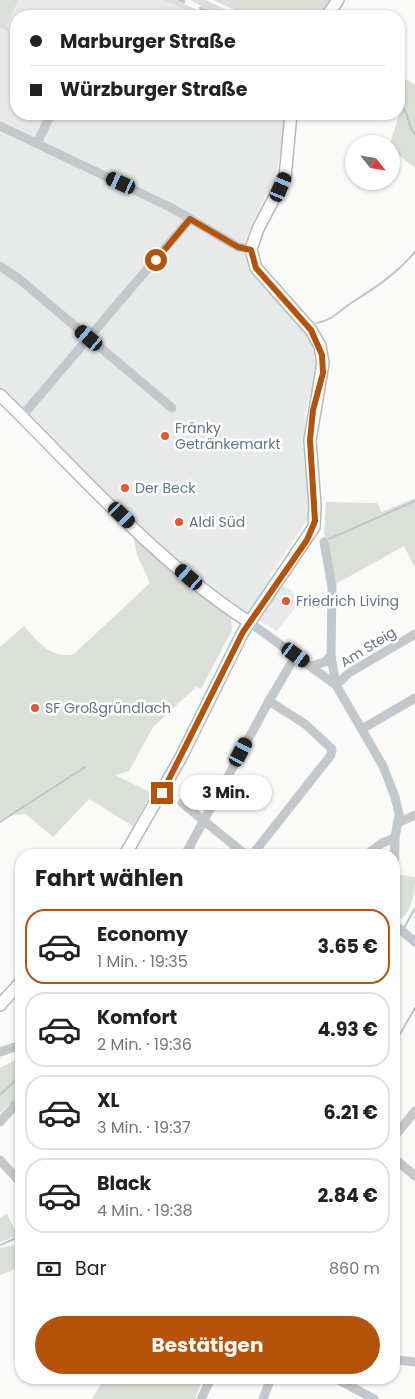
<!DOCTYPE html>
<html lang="de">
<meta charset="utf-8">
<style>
:root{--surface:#fff;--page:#f2f2f2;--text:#222;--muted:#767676;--line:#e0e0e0;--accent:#b45309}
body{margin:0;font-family:Poppins,sans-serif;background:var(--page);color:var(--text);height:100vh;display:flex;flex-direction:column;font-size:19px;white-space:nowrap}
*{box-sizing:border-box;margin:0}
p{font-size:16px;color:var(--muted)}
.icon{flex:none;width:28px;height:28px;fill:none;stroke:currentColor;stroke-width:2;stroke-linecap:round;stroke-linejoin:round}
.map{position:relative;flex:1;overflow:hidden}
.drawer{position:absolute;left:15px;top:849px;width:385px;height:535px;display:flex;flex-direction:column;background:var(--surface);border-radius:20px;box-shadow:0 1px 4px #0004}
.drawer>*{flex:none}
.banner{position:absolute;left:10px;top:10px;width:395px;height:110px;border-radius:20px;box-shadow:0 1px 4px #0004;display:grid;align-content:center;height:110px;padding:0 20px;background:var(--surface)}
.needle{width:32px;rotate:120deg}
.tools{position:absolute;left:345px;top:135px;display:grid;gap:10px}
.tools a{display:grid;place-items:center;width:55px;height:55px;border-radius:50%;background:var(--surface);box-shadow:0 1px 4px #0004;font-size:25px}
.end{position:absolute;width:22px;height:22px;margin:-11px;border:6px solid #b45309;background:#fff;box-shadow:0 0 0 2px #fff}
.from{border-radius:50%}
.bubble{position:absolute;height:35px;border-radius:18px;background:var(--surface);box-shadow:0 1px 4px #0004;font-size:16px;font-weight:700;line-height:35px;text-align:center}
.car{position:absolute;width:15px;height:30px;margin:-15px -8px;border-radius:6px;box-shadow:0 0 4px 1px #0007;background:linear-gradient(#222 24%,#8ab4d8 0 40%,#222 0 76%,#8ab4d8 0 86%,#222 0)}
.banner b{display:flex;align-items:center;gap:18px;height:48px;font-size:19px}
.banner b+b{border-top:1px solid var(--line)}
.banner i{width:12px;height:12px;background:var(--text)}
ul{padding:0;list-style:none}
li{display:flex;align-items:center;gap:15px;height:75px;margin:0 10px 8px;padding:0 10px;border:2px solid var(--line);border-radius:20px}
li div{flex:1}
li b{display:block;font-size:19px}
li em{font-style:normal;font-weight:700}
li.current{border-color:var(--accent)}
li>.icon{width:45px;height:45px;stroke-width:1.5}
h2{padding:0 20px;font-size:22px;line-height:60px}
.pay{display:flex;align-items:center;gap:12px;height:55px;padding:0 20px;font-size:19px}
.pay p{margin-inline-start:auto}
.button{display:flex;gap:10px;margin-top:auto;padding:10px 20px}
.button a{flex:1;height:58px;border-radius:30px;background:var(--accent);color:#fff;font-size:20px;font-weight:700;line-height:58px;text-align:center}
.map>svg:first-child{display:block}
</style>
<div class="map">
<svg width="415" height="1399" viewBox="0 0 415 1399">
<rect width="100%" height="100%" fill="#fafaf8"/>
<path fill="#e8e9e9" d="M0,0H163L199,16H16V114H287L278,166L245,242L248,268L302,326L316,350L318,361L317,377L305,413L309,518L270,575L302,599L277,631L219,597L161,549L0,390Z"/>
<g fill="#dadfd7">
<path d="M0,0H18L6,27L9,28L8,31L0,27Z"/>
<path d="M163,0H186L184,4L199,11L201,6L190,0H206L238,16H199Z"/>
<path d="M213,0H334L322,16H248Z"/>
<path d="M399,75L415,85V168L391,149L390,144L401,108L399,107Z"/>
<path d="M415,498V568L404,546L334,585L324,534L326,502L377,503L382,512Z"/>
<path d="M133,533L231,616L232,630L201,689L196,687L153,727L129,771L115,775L152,793L133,826L89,799L53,837L26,814L8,815L0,820V647L24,626C39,642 50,659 74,654L150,583L137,555Z"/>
<path d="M399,875L415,877C415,890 413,914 398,920Z"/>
<path d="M21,1057V1093L0,1113V1068Z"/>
<path d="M7,1214L18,1236L0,1242V1218Z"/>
<path d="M21,1244V1267L0,1275V1248Z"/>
<path d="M104,1378H203L195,1399H92Z"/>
</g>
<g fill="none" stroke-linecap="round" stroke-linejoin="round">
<g stroke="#bbc7cb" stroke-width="2">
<path d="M180,0L184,2"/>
<path d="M200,8L217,16"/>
<path d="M399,105C411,112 406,125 415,134"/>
<path d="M317,323C334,319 338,312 351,303C375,288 396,274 415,252"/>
<path d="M329,539L415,501"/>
<path d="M0,822L85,767"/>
<path d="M404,928L415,908"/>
<path d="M394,942L400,934"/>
<path d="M394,1039L400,1034L415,1008"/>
<path d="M0,1095L21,1075"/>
<path d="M0,1245L21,1236"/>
</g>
<g stroke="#b5babe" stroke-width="14">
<g id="major">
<path d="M327,16L338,0"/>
<path d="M0,395C79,472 156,562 249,622"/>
<path d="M125,855L180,759L243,632L314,527L315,505L310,440L323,363L320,346L311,330L256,268L251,249L258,229L285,177L291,114"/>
<path d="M0,1005L21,982"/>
</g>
</g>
<g stroke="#c3c8cc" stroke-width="9">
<path d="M0,126L170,207L238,247L251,249"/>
<path d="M37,143L51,114"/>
<path d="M0,266L18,278L172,408"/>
<path d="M22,416L190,219"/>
<path d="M324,542L332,587L331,656L336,685"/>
<path d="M249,622L336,685L383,766L395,797L399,814L395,838L394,896"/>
<path d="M311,666L325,662L331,656"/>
<path d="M336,685L349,673L415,634"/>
<path d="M362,729L415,698"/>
<path d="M182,803L246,855"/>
<path d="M400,822L415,815"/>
<path d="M185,855L269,701L296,655"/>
<path d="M252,855L331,755L332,749L305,724L269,701"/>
<path d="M366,855L382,843L395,838"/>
<path d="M394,924L415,942"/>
<path d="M0,1052L21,1045"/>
<path d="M14,1105L21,1113"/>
<path d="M0,1122L21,1099"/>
<path d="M394,1137L415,1111"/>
<path d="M394,1158L415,1176"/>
<path d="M0,1160L21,1183"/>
<path d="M398,1360L415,1362"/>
<path d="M335,1378L374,1399"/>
<path d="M201,1399L211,1378"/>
<path d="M263,1399L271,1378"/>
</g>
<use href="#major" stroke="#fff" stroke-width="11"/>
</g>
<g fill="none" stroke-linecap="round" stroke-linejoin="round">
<path stroke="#b45309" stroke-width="6" d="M156,260L190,219L238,247L251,250L256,268L311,330L322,355L323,373L313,410L310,440L315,521L307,540L243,632L162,793"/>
</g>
<g fill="#e4572e" stroke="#fff" stroke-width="2">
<circle cx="165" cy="436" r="5"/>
<circle cx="125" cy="488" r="5"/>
<circle cx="179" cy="522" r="5"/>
<circle cx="286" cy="601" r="5"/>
<circle cx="35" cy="708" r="5"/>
</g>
<g text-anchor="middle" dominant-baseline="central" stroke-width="5" stroke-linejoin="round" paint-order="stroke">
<g font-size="14" fill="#657683" stroke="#fff" text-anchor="start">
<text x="175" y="428">Fränky<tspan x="175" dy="16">Getränkemarkt</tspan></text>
<text x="135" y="488">Der Beck</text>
<text x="189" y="522">Aldi Süd</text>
<text x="296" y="601">Friedrich Living</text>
<text x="45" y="708">SF Großgründlach</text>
</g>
<g font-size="14" fill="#657683" stroke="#fff">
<text transform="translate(368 647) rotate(-32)">Am Steig</text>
</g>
</g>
</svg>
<div class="tools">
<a><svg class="needle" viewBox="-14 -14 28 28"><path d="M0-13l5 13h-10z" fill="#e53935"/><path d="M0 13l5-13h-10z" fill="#767676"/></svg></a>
</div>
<i class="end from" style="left:156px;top:260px"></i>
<i class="end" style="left:162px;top:793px"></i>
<div class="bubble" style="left:180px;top:775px;width:92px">3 Min.</div>
<i class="car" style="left:121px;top:183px;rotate:295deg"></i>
<i class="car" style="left:281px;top:187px;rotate:23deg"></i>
<i class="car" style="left:89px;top:338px;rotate:310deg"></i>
<i class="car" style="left:122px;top:515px;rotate:134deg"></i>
<i class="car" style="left:189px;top:577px;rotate:311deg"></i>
<i class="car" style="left:296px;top:655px;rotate:126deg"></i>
<i class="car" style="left:241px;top:752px;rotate:28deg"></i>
<div class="banner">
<b><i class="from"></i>Marburger Straße</b>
<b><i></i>Würzburger Straße</b>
</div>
<section class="drawer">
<h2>Fahrt wählen</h2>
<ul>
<li class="current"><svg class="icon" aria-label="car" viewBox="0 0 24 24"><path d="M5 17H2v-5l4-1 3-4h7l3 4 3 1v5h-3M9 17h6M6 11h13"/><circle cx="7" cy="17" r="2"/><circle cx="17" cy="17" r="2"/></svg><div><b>Economy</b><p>1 Min. · 19:35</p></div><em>3.65 €</em></li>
<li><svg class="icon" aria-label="car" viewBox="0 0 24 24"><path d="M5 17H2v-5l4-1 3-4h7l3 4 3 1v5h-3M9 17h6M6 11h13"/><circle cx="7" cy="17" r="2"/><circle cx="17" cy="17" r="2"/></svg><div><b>Komfort</b><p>2 Min. · 19:36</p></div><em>4.93 €</em></li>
<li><svg class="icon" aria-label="car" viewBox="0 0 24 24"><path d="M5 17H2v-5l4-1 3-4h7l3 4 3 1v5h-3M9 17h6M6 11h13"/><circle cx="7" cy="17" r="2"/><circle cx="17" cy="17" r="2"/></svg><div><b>XL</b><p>3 Min. · 19:37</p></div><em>6.21 €</em></li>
<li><svg class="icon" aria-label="car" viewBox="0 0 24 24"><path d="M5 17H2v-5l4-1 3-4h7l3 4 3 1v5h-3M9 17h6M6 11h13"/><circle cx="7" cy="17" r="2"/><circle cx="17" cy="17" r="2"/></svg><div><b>Black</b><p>4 Min. · 19:38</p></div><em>2.84 €</em></li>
</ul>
<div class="pay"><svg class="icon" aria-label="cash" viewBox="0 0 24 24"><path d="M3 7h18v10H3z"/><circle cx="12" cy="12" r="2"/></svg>Bar<p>860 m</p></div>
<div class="button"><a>Bestätigen</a></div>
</section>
</div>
